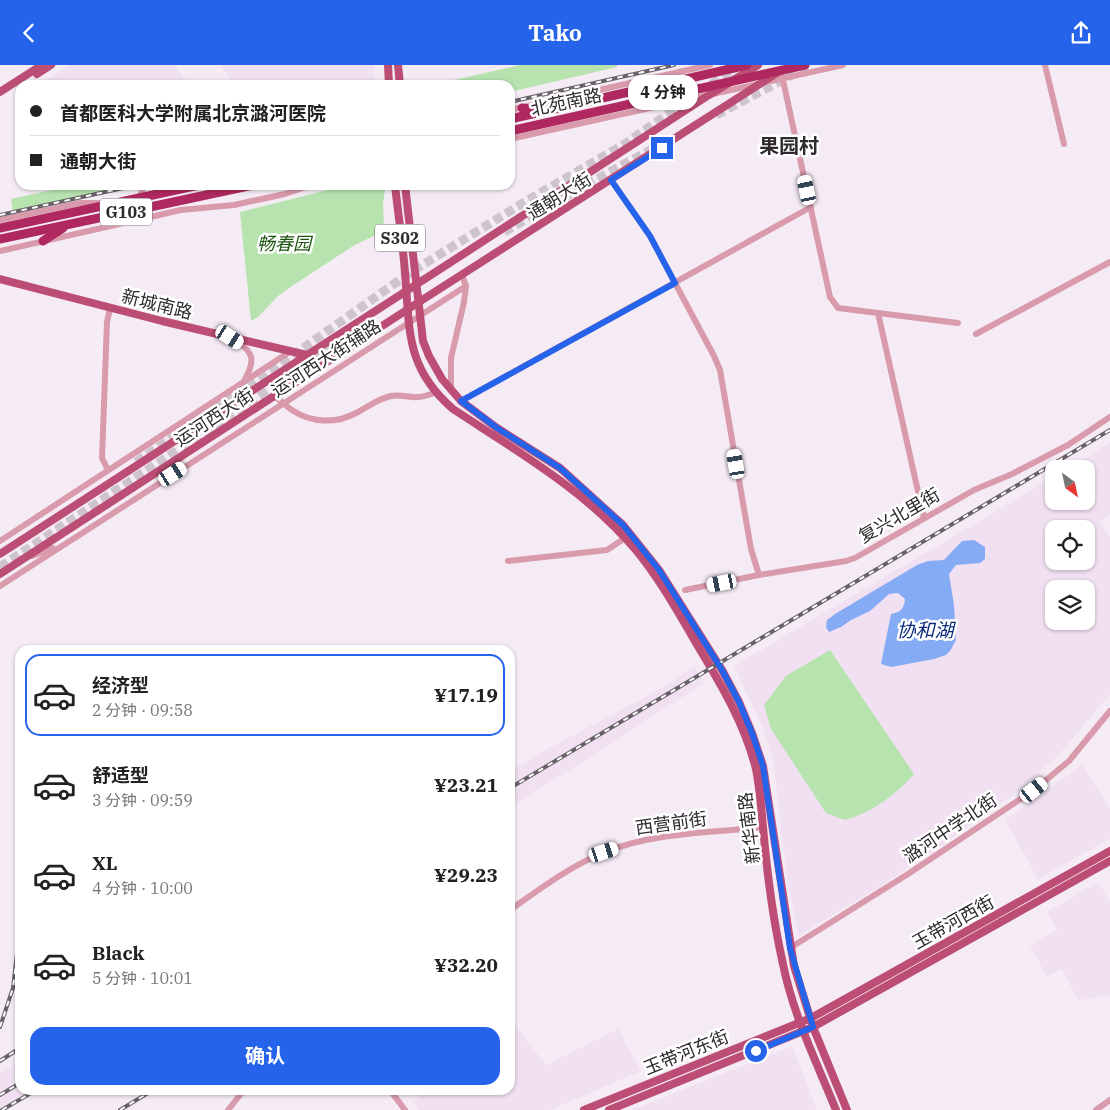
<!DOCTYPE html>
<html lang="zh">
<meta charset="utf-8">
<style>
:root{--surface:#fff;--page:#f6f6f6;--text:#222;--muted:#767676;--line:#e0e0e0;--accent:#2563eb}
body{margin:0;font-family:"IBM Plex Serif","Noto Sans SC",serif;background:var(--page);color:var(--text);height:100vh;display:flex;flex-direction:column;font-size:19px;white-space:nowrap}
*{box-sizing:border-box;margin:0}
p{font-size:16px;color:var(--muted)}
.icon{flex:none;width:28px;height:28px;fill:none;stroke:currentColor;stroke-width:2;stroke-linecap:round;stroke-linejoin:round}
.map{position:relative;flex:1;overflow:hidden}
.details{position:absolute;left:15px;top:580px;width:500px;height:450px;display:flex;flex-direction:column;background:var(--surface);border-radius:15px;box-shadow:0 1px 4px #0004}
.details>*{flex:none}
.banner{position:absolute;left:15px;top:15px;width:500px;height:110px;border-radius:15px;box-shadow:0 1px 4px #0004;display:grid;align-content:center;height:110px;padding:0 15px;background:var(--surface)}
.needle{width:32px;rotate:147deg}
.tools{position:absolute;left:1045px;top:395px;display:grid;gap:10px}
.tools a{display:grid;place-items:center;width:50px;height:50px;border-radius:10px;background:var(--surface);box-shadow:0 1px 4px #0004;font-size:25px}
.end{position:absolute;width:22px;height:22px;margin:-11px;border:6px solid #2563eb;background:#fff;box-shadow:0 0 0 2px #fff}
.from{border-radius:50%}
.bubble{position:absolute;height:35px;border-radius:15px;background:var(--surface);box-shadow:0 1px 4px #0004;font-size:16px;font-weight:700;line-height:35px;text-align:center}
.car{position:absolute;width:15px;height:30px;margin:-15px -8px;border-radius:6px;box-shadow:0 0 4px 1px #0007;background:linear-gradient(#fff 24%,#345 0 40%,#fff 0 76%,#345 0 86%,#fff 0)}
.banner b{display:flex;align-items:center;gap:18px;height:48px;font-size:19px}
.banner b+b{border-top:1px solid var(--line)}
.banner i{width:12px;height:12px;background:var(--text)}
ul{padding:9px 0 0;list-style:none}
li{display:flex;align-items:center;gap:15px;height:82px;margin:0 10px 8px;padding:0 5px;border:2px solid transparent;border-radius:15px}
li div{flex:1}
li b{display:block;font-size:19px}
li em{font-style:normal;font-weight:700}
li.current{border-color:var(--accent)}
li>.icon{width:45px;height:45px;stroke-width:1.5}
.cta{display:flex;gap:10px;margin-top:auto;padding:10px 15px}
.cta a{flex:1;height:58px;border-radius:15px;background:var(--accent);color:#fff;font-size:20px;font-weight:700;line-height:58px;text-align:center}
header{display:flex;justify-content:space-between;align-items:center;height:65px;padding:0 15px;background:var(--accent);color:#fff;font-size:22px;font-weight:700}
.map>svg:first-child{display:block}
</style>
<header><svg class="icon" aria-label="back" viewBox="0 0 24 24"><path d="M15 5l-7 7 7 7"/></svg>Tako<svg class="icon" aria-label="share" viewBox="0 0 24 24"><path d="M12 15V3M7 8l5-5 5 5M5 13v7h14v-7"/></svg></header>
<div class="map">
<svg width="1110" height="1045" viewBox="0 0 1110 1045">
<rect width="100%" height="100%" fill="#f5ebf5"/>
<g fill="#f0e0f1" fill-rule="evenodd">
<path d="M70,0H175L188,20H39Z"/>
<path d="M220,0H374L375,20H234Z"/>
<path d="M1110,378V449L1100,457L1110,472V629L1057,692L1020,724L940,782L887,817L798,871L787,812L773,693L762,661L734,601L1054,412V436H1086V404H1068ZM1054,464H1086V496H1054ZM1054,524H1086V556H1054Z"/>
<path d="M694,601L704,618L592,691L510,742V706L553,681L642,634L675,615Z"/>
<path d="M1082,700L1110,744V774L1038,814L1005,755Z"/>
<path d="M1098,817L1110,837V930L1079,935L1061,904L1047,911L1030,881L1057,865L1047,847Z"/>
<path d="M510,954L546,1000L618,964L641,1006L550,1045H418L413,1037L430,1025H510Z"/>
<path d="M792,981L817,1045H632Z"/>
<path d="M20,996V1025H31L0,1043V1008Z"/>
</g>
<g fill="#b7e3af">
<path d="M520,0H617V2L510,27V20H432Z"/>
<path d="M75,120H139L13,148L11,134Z"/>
<path d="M348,120H377L385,126L383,139L384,166L353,181L292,221L278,231L259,251L251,256L240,147Z"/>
<path d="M830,585L914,709C895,731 872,747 845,755L826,748L771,664L764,640L786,611Z"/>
</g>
<path fill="#86abf5" d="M974,475L985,482V494L980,498L956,500L949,509L954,540L956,575L950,586L946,590L934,594L891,602L881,599L891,549C901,547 904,544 905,534L898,528L889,529L870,546L851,555L841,562L829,567L826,562L827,555L835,549L917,500L928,496L944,495L962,476Z"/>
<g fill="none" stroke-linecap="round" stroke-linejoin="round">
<g stroke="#cdc4cd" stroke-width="9" stroke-dasharray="9 4.5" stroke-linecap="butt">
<path d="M716,50L811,0"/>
<path d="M504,167L593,116L654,83"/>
<path d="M136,397L251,320L411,207L528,135L623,80L735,3"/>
<path d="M0,502L259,331L356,262"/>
</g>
<g stroke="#d99aab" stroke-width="6">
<path d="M1045,0L1064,79"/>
<path d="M781,6L830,232L838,243L958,258"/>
<path d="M510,45L710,0"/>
<path d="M510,74L843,0"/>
<path d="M611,115L650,171L714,291L720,305L751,484L759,510"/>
<path d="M139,133L145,120"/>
<path d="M0,155L80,138H104"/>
<path d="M0,186L181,145L234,140L252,136L285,129L312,120"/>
<path d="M878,248L924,453"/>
<path d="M976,269L1110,197"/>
<path d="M234,274C254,287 256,295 244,316"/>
<path d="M451,326V293L464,237L466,221L462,210"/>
<path d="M274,331C280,335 286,341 292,345C311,358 336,359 356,348C368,342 377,334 391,331C400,329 409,333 418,332C424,332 431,329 437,327"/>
<path d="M461,336L811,142"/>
<path d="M108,405L102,393L107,257L110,243"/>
<path d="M0,476L291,286"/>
<path d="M32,491L53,483"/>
<path d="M508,496L607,485L625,473"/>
<path d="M0,521L466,221"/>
<path d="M685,525L759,510L846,496L855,493L974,425L1012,409L1068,380L1110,352"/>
<path d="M510,845C540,824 570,801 605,787C654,767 711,768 763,762"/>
<path d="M790,883L908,809L1034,725L1069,696L1110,646"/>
<path d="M390,1025L405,1045"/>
<path d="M228,1045L244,1025"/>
<path d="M1096,1045L1110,1035"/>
</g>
<g stroke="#bc4d74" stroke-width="8">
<path d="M388,0L389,20"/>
<path d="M398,0L400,20"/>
<path d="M37,9L51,0"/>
<path d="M0,27L42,0"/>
<path d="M395,120C398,149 403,179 405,208C410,265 405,302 453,344C517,386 585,425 635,484C660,514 679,549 699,583C722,621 745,660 756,704C760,724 761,742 763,762C767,808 773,855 783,899C793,950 817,998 836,1045"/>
<path d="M405,120L423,276L429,291L442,314L461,336L497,363L560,403L623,460L659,505L722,605L739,637L752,668L763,701L794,901L813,962L847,1045"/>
<path d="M0,214L162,256L307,290"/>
<path d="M0,489L709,30L758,0"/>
<path d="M0,509L419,237L780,6"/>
<path d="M584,1045L811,953L1110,786"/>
<path d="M609,1045L813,962L1110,796"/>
</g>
<g stroke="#af2960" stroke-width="9">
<path d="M522,43L539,45"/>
<path d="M510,54L747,0"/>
<path d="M510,66L805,0"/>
<path d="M0,163L199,120"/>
<path d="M0,174L253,120"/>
<path d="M43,176L63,163"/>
</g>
<g stroke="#686268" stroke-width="4">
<g id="rail">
<path d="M510,37L674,0"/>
<path d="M0,150L137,120"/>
<path d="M510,723L1110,365"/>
<path d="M0,962L13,923L17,888"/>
<path d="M0,996L20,983"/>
<path d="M0,1030L20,1018"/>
<path d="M2,1045L36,1025"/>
<path d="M120,1045L153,1025"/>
</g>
</g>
<use href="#rail" stroke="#fff" stroke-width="2" stroke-dasharray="5.5" stroke-linecap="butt"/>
</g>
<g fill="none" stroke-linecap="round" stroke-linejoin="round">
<path stroke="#2563eb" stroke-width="6" d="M662,83L611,115L650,171L675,218L461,336L497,363L560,403L623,460L659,505L722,605L739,637L752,668L763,701L790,883L813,962L756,986"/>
</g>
<g text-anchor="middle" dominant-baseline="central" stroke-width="5" stroke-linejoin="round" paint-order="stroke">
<g fill="#fff" stroke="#6d6a6d" stroke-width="1">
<rect x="100" y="133.5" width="52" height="27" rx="4"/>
<rect x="375" y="159.5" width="50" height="27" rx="4"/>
</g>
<g font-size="16" font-weight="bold" fill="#2e2a2e">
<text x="126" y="147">G103</text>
<text x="400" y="173">S302</text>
</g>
<g font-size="18" fill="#2e2a2e" stroke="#fff">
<text transform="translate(566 37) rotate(-12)">北苑南路</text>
<text transform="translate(559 131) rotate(-32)">通朝大街</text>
<text transform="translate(157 239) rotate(14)">新城南路</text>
<text transform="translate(326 293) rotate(-33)">运河西大街辅路</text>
<text transform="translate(214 352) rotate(-33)">运河西大街</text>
<text transform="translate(899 450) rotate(-30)">复兴北里街</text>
<text transform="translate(671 758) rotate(-8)">西营前街</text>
<text transform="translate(749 763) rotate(-97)">新华南路</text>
<text transform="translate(950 763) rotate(-34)">潞河中学北街</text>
<text transform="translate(953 857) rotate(-29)">玉带河西街</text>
<text transform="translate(686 987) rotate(-22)">玉带河东街</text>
</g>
<g font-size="18" font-style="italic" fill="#1c540f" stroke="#fff">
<text x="284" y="178">畅春园</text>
</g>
<g font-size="19" font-style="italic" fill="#08297c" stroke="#fff">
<text x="925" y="565">协和湖</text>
</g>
<g font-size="20" font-weight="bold" fill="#2e2a2e" stroke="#fff">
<text x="789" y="80">果园村</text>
</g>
</g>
</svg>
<div class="tools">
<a><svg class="needle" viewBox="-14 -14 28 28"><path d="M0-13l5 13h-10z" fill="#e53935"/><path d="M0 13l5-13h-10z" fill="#767676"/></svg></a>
<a><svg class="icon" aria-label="locate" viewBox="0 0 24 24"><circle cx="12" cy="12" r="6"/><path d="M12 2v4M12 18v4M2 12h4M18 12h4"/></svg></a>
<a><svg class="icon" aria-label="layers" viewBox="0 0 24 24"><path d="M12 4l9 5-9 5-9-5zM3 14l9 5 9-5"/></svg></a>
</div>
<i class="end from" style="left:756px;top:986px"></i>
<i class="end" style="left:662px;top:83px"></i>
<div class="bubble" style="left:628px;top:10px;width:70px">4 分钟</div>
<i class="car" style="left:807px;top:125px;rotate:348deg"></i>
<i class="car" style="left:230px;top:272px;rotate:123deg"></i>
<i class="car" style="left:736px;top:399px;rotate:350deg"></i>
<i class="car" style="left:173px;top:409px;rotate:57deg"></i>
<i class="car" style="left:722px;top:518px;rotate:259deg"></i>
<i class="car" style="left:1034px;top:725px;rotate:51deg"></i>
<i class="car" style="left:604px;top:787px;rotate:72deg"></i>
<div class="banner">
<b><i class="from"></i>首都医科大学附属北京潞河医院</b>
<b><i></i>通朝大街</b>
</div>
<section class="details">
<ul>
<li class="current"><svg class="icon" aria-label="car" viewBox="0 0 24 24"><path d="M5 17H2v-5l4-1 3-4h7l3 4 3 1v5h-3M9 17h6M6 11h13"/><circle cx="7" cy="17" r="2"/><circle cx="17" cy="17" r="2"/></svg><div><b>经济型</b><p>2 分钟 · 09:58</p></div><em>¥17.19</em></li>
<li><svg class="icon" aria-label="car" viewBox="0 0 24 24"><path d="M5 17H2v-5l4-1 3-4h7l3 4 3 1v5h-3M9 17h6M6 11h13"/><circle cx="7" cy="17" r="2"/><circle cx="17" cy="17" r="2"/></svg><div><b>舒适型</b><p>3 分钟 · 09:59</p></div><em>¥23.21</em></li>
<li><svg class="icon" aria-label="car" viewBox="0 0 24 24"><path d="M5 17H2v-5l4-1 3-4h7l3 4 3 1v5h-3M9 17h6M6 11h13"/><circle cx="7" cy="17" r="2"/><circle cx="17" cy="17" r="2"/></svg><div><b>XL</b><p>4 分钟 · 10:00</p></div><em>¥29.23</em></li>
<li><svg class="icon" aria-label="car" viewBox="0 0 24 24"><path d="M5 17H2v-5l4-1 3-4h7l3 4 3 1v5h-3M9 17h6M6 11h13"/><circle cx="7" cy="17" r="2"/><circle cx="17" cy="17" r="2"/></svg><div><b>Black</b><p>5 分钟 · 10:01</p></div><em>¥32.20</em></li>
</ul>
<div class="cta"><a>确认</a></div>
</section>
</div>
